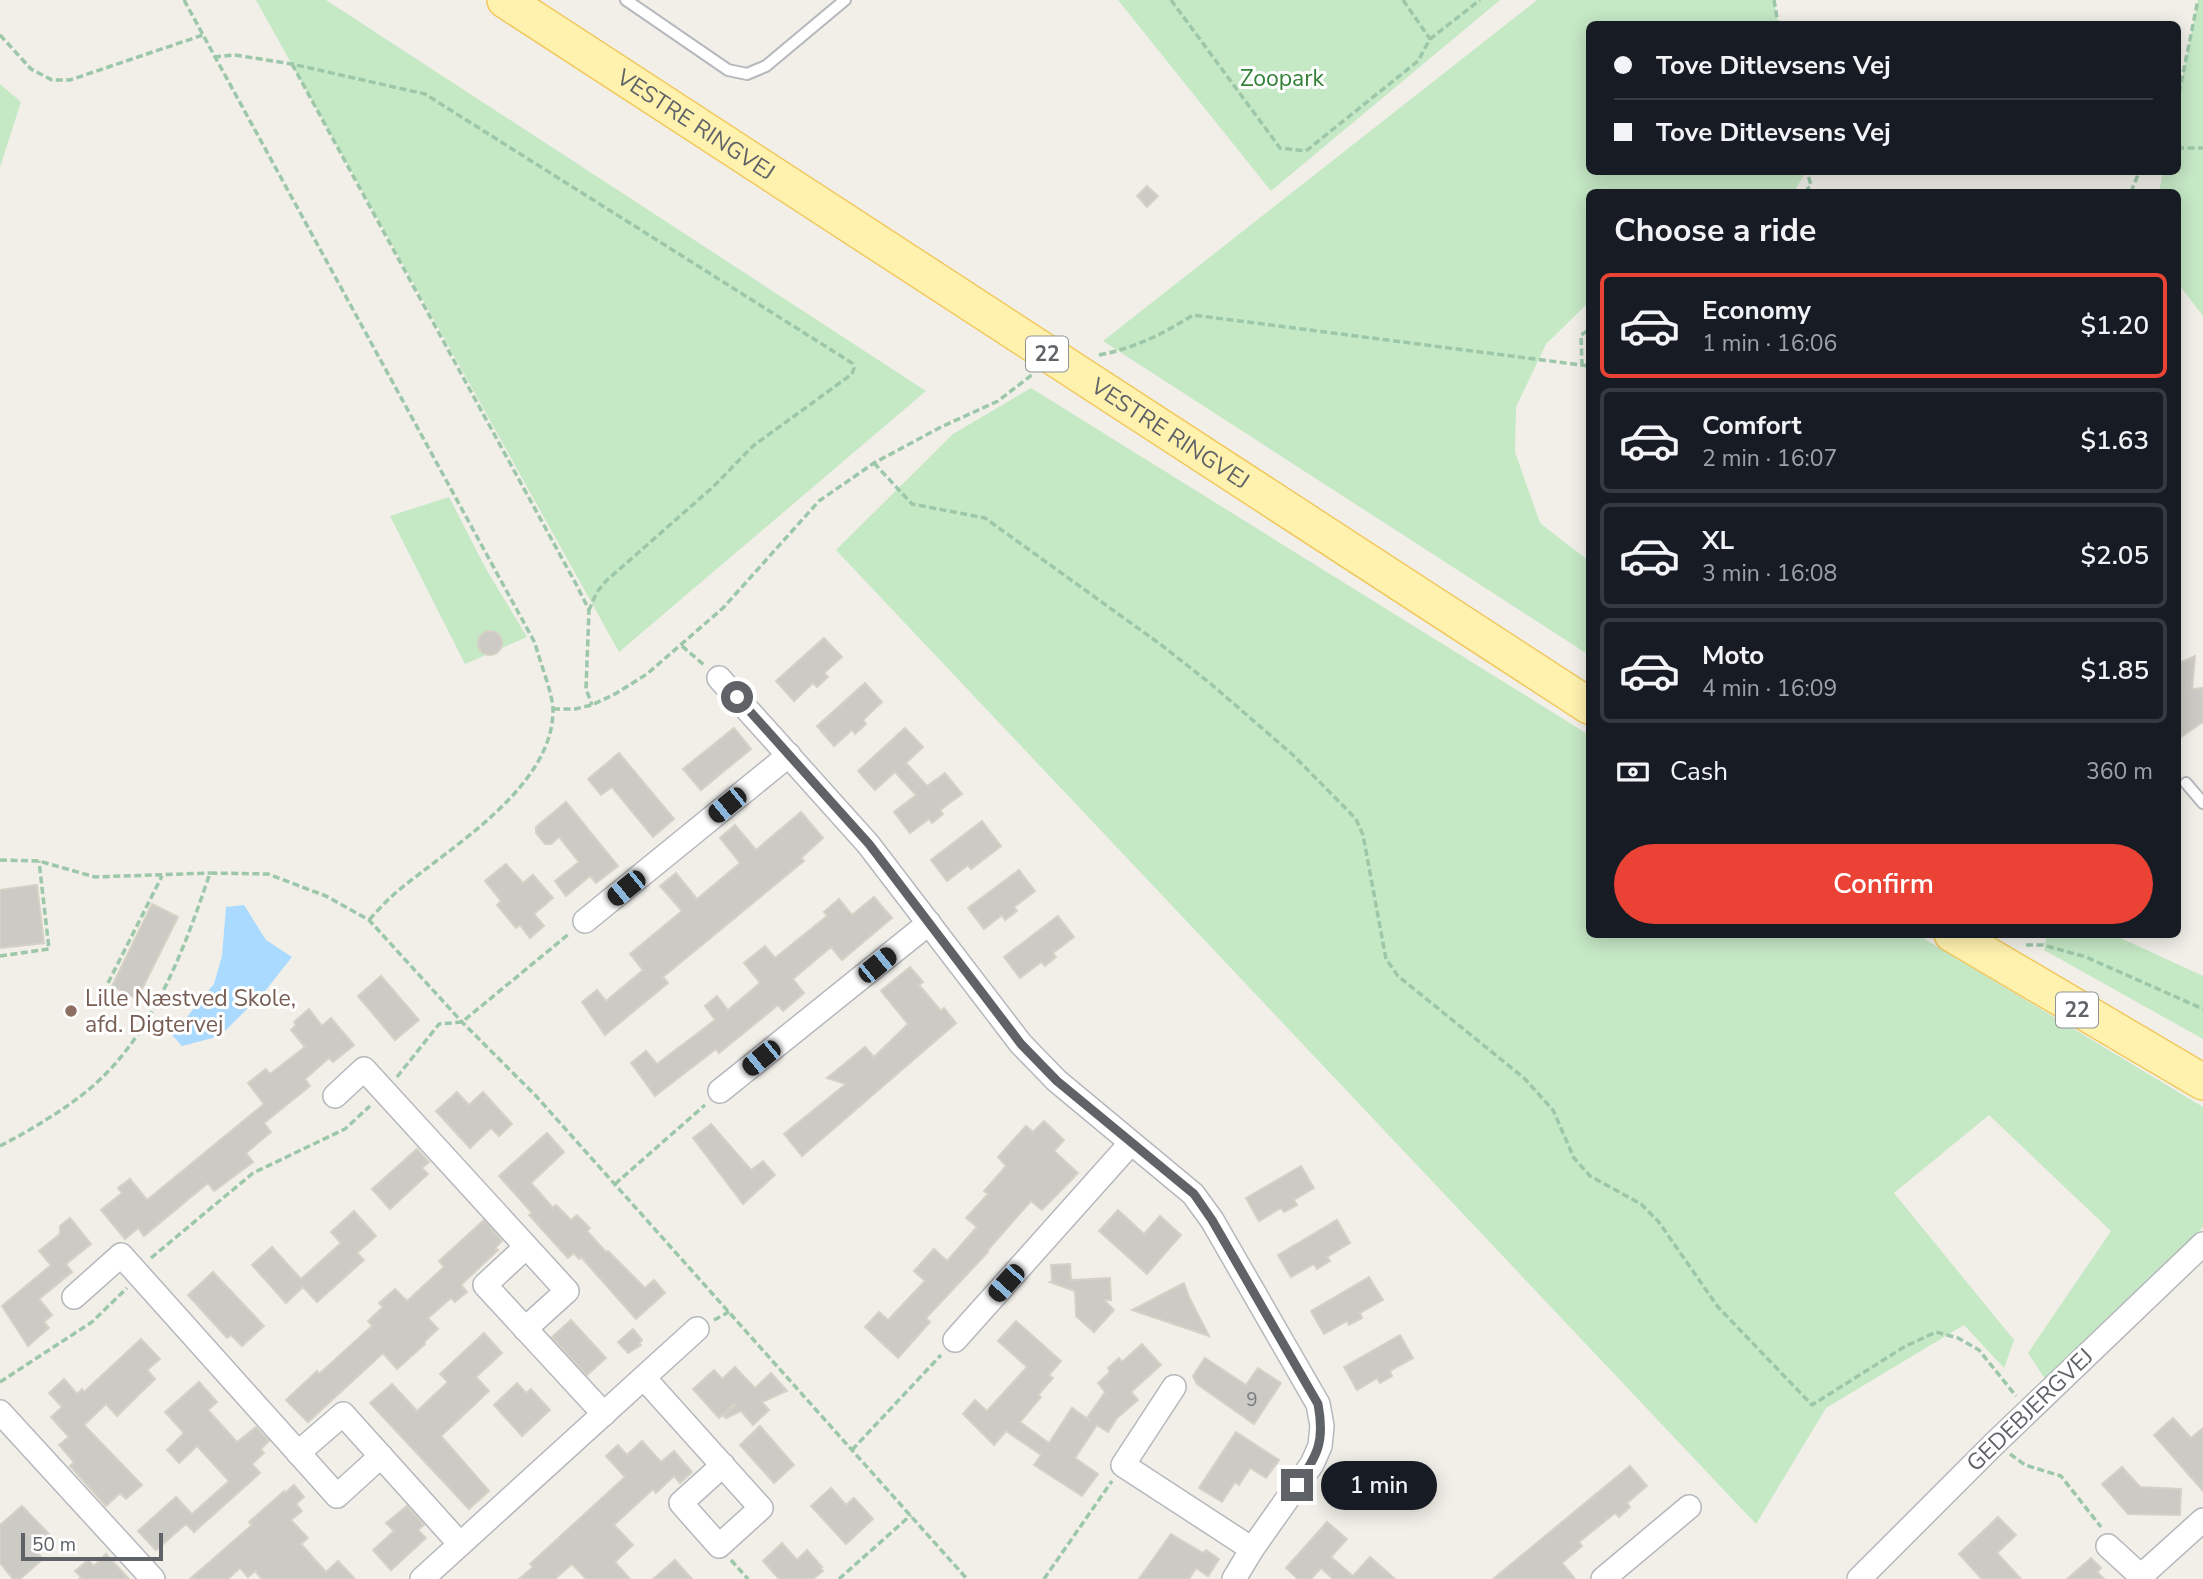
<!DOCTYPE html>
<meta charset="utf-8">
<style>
:root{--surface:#171b24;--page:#20242c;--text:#f1f3f6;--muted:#9ea1a6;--line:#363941;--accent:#ea4335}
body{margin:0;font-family:"Nunito Sans",sans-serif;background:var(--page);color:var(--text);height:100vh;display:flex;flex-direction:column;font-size:26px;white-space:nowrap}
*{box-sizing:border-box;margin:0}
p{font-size:23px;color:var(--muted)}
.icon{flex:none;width:38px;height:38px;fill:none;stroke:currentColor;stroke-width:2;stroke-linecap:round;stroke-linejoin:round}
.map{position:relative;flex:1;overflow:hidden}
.details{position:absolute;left:1586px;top:189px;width:595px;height:749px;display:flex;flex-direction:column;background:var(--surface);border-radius:10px;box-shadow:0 4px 18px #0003}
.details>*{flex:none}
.top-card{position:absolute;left:1586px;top:21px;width:595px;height:154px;border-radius:10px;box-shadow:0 4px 18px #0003;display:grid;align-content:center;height:154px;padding:0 28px;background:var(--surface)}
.scale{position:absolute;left:21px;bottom:18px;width:142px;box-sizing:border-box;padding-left:7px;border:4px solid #5f6368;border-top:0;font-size:19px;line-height:24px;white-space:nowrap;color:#5f6368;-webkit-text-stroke:5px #fff;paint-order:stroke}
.end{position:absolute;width:32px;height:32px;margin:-16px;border:9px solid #5f6368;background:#fff;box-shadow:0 0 0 4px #fff}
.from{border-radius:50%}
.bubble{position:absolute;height:49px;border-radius:24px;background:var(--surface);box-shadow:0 4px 18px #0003;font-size:23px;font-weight:600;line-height:49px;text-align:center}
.car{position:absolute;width:21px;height:42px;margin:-21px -10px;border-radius:9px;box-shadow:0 0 5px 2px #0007;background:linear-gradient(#222 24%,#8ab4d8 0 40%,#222 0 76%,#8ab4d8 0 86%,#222 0)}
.top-card b{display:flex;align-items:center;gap:24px;height:66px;font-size:26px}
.top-card b+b{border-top:2px solid var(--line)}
.top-card i{width:18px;height:18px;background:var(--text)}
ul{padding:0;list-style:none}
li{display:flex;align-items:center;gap:21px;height:105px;margin:0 14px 10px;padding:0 14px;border:4px solid var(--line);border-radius:10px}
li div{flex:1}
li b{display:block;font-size:26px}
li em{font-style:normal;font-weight:600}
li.selected{border-color:var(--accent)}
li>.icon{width:63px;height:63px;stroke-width:1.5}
h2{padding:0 28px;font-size:32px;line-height:84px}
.pay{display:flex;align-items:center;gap:18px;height:77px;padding:0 28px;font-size:26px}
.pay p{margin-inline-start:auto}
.button{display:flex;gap:14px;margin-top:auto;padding:14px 28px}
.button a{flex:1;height:80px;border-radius:42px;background:var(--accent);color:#fff;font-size:28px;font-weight:600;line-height:80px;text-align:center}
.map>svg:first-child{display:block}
</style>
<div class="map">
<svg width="2203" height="1579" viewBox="0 0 2203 1579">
<rect width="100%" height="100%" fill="#f1efe8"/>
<g fill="#c5e8c5">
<path d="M256,0H326L926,391L619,652Z"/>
<path d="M1118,0H1500L1271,191Z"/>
<path d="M1537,0H1774L1778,24H1589V172H1803L1804,175L1794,192H1589V302L1546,344L1516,407L1515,452L1540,523L1589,561V655L1103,341Z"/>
<path d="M2198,0H2203V316L2177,282V192H2159L2163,172H2177V103Z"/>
<path d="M0,84L21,102L0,167Z"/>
<path d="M1031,388L1589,735V934L1918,935L2203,1107V1227L2047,1382L2028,1353L2111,1231L1989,1115L1894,1193L2014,1340L2004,1368L1964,1325L1826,1408L1756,1524L836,550L953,434Z"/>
<path d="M449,497L486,569L527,637L465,664L390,516Z"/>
<path d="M2047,934L2114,935L2203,976V1039L2044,950Z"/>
</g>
<path fill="#aadaff" d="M244,905L266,940L292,957L265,991L220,1036L182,1046L172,1035L214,984L222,956L226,907Z"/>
<g fill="#cccac5" stroke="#d6d1c6" stroke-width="2">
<path d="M1147,186L1158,196L1147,207L1137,196Z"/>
<circle cx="490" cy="643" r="12"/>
<path d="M824,638L842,657L824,673L828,677L817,687L813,683L794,701L776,681Z"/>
<path d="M2195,656L2192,689L2203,688V722L2181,737L2177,728V664Z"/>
<path d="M865,683L882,702L863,720L866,724L855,734L852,730L834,746L817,726Z"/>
<path d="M734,728L751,749L701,790L683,769Z"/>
<path d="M905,728L923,747L906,763L927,786L945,773L962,794L940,810L943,814L932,823L929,819L910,833L894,812L916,795L895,772L875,790L858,771Z"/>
<path d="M619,753L674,819L653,837L612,787L601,795L588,779Z"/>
<path d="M566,802L618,866L596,883L590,876L566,896L555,881L579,862L559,837L551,844H545L536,833V827Z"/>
<path d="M801,812L823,838L801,858L804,861L663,977L668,983L605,1035L582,1002L597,990L606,1001L643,970L630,954L682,911L660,886L676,873L697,899L740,863L720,838L735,825L756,850Z"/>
<path d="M982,821L1001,846L971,869L968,865L947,881L931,860Z"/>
<path d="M506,864L523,883L533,875L553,898L534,914L544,926L530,938L520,925L516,928L497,905L501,901L485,881Z"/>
<path d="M1019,870L1035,891L1014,907L1017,911L1005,920L1002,915L984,929L968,908Z"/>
<path d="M37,885L44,943L0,948V890Z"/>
<path d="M874,897L892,918L842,960L831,947L793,979L804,993L783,1011L778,1005L719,1053L716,1049L655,1096L631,1063L646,1051L657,1064L715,1020L705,1006L717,996L728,1010L760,983L744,963L765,946L775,958L827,916L824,912L839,899L852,915Z"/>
<path d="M152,904L178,917L137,999L112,986Z"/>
<path d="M1058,916L1074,937L1053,953L1056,957L1045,966L1041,962L1020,978L1004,957Z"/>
<path d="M910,967L923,982L919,985L941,1011L944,1008L956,1023L802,1156L784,1134L846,1084L827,1078L865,1047L874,1057L908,1024L881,991Z"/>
<path d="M381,976L419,1020L395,1040L358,996Z"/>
<path d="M309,1009L322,1026L331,1018L354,1045L333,1062L329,1058L305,1079L310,1086L264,1123L271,1132L246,1153L253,1162L214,1191L208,1183L144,1236L138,1228L125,1239L101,1210L122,1193L118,1188L130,1179L147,1200L264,1104L248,1083L266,1069L270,1074L305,1047L291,1030L296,1025L294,1022Z"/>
<path d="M457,1092L469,1105L483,1092L512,1124L499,1136L491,1128L470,1148L436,1111Z"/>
<path d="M1044,1121L1064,1140L1054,1151L1078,1173L1042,1210L1031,1201L987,1251L988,1252L926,1318L930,1322L898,1358L865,1327L879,1312L888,1320L925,1281L914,1271L934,1249L947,1261L977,1227L966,1218L988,1194L984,1191L1006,1166L998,1157L1026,1126L1033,1132Z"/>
<path d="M711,1124L751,1170L763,1161L775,1175L743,1204L693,1138Z"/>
<path d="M547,1133L564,1152L531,1183L553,1208L556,1205L571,1220L577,1215L590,1228L587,1231L606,1252L608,1251L645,1288L654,1280L665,1293L636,1319L581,1257L579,1259L574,1253L568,1258L529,1215L532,1213L499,1176Z"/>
<path d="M417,1149L429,1162L422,1168L428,1174L390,1209L372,1189Z"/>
<path d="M1301,1166L1314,1188L1294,1200L1297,1205L1284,1212L1281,1208L1259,1221L1246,1198Z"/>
<path d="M1118,1210L1144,1234L1160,1216L1181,1235L1147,1274L1099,1231Z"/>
<path d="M354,1211L376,1236L357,1253L364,1260L317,1302L303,1287L286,1303L252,1265L272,1247L301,1279L341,1243L331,1232Z"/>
<path d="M70,1218L91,1244L66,1264L72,1272L39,1299L52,1315L44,1322L49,1328L28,1346L2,1306L51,1265L39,1251L60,1234V1226Z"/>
<path d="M484,1220L502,1241L495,1248L498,1250L461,1285L467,1292L455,1302L451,1298L428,1318L438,1329L424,1342L425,1344L397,1369L383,1353L308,1422L286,1400L317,1371L319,1374L372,1326L368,1321L383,1307L379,1303L395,1289L407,1301L444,1267L439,1261Z"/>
<path d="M1337,1220L1350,1243L1327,1257L1330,1261L1317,1269L1314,1264L1291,1277L1278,1255Z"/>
<path d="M1070,1264L1071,1280L1110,1278L1111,1300H1104L1114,1310L1094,1332L1076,1316L1075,1291L1050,1282L1052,1281L1051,1265Z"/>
<path d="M213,1272L264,1326L242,1346L231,1335L227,1338L188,1295Z"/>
<path d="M1369,1277L1383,1300L1360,1313L1362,1318L1349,1325L1347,1321L1324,1334L1311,1311Z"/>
<path d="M1184,1283L1189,1297L1209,1336L1132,1310Z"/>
<path d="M571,1320L606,1358L587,1375L552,1337Z"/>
<path d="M1016,1321L1061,1361L1049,1375L1053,1378L1038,1395L1041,1397L1020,1422L1049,1443L1072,1408L1091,1421L1087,1418L1105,1392L1098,1383L1110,1372L1108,1368L1119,1358L1122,1362L1142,1344L1161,1365L1131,1392L1138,1400L1117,1418L1108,1432L1097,1425L1075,1458L1098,1474L1082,1496L1034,1465L1041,1455L1006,1431L994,1445L963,1414L975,1400L987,1411L1027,1367L998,1341Z"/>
<path d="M633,1329L642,1340L639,1343L641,1345L628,1353L618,1342Z"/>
<path d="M484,1333L502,1353L476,1377L489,1391L441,1436L489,1491L469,1509L370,1403L392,1384L417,1411L448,1382L440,1374Z"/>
<path d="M1400,1335L1413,1358L1390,1371L1392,1376L1380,1383L1377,1378L1357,1390L1344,1367Z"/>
<path d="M141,1339L160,1359L147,1370L155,1379L117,1416L106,1404L84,1425L142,1485L126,1499L120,1493L106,1506L70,1466L74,1462L59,1445L69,1437L51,1417L62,1407L49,1393L64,1379L77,1394L82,1389L84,1392Z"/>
<path d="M1205,1358L1246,1385L1258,1368L1281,1383L1254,1424L1197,1384L1193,1376Z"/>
<path d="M735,1367L755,1388L771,1373L787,1391L762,1402L769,1410L753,1425L741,1411L726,1418L724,1416L736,1405L734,1404L719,1418L693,1389L714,1370L722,1379Z"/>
<path d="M199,1382L217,1402L208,1410L237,1442L256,1427L269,1441L261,1449L264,1453L252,1464L260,1473L194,1532L186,1524L156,1550L138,1531L176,1497L192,1514L229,1481L197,1446L179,1463L167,1450L184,1433L165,1412Z"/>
<path d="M517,1383L526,1393L531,1389L550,1410L522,1436L494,1405Z"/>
<path d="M2173,1418L2191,1438L2203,1428V1491L2154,1435Z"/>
<path d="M760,1426L794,1465L774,1483L740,1445Z"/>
<path d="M1236,1432L1279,1460L1266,1478L1250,1468L1239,1485L1235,1482L1222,1502L1199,1488Z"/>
<path d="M642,1441L661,1462L674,1451L692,1472L680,1483L674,1476L656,1493L653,1489L614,1525L633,1545L615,1562L630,1579H586L572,1564L555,1579H519L533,1567L530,1564L625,1477L606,1456L618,1445L627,1455Z"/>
<path d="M1630,1466L1647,1486L1627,1503L1630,1507L1619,1517L1615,1513L1579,1542L1582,1546L1562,1563L1575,1579H1493Z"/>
<path d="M2122,1467L2140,1487L2181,1489L2180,1515L2128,1514L2102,1484Z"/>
<path d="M294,1485L304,1497L296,1504L302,1511L291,1520L308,1538L301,1544L326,1572L338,1561L355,1579H262L255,1571L248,1577L240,1568L228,1579H190L252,1525L249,1522L284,1491L285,1493Z"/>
<path d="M831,1488L846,1505L854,1498L873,1519L846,1544L811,1506Z"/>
<path d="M22,1506L50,1535L34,1549L43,1559L20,1579H13L0,1563V1525Z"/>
<path d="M407,1506L424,1525L418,1530L426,1538L391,1570L373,1550L394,1531L386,1523Z"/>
<path d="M1998,1517L2016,1535L1997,1553L2021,1579H1982L1959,1554Z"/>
<path d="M1327,1522L1347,1539L1331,1557L1353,1576L1370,1557L1395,1579H1333L1321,1568L1311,1579H1298L1286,1568Z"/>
<path d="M1171,1534L1203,1553L1206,1550L1219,1559L1208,1576L1196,1568L1189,1579H1139Z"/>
<path d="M782,1543L797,1560L807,1550L822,1567L820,1568L823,1571L813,1579H779L763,1561Z"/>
<path d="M106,1554L129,1579H79L81,1577L75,1571L88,1560L94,1566Z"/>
<path d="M2091,1558L2101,1568L2097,1572L2104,1579H2067Z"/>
<path d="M675,1560L692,1579H653Z"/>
</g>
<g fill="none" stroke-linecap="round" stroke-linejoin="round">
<g stroke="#b5b8bc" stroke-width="14">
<g id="service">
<path d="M626,0L728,70L747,74L766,66L845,0"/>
<path d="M2186,783L2203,803"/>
</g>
</g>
<g stroke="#b5b8bc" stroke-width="26">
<g id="minor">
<path d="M719,678L868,844L1021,1044L1057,1081L1193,1194L1212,1220L1318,1404L1322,1426L1320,1446L1312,1464L1252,1549L1234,1579"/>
<path d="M585,921L789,755"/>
<path d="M720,1091L929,923"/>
<path d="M335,1096L364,1069L567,1291L525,1329"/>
<path d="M526,1247L485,1285L604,1414"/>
<path d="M74,1297L121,1255L337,1496L381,1456"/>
<path d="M955,1340L1130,1144"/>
<path d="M644,1378L761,1508L719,1546L681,1503L723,1465"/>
<path d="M1174,1387L1123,1465L1252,1549"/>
<path d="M0,1412L153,1579"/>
<path d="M298,1453L343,1414L460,1544"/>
<path d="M2108,1546L2144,1579"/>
<path d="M2141,1576L2203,1520"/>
<path d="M422,1579L697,1329"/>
<path d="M1603,1579L1689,1507"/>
<path d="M1859,1579L1994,1444L2203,1244"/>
</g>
</g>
<g stroke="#f2c960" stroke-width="38">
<g id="primary">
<path id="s1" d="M505,0L1589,706"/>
<path d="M1952,934L2203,1082"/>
</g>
</g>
<g stroke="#9cc7a9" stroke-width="3.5" stroke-dasharray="7 3.5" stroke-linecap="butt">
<path d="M184,0L535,643C539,660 553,694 553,710C553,787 452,846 399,890C388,899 378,910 369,920"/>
<path d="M1171,0L1280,148L1306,151L1418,61L1430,39L1480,0"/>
<path d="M1403,0L1430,39"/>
<path d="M1774,0L1778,24"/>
<path d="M0,35L31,69L52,80H70L203,35"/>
<path d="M214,57L235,55L292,64L425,94L852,363L854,368L852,374L753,446L713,487L606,581L597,592L589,610"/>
<path d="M292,64L576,584L589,610L586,689L592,705"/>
<path d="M2177,103L2198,0"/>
<path d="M2177,148H2203"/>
<path d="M1805,192L1811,185L1807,172"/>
<path d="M2131,192L2139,172"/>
<path d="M1099,355C1135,348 1163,334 1193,315L1589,366"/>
<path d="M1582,366L1581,335L1589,330"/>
<path d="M874,463L912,504L985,518L1160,644L1211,684L1293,755L1356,819L1363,835L1386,959L1398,976L1524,1078L1553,1110L1574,1158L1590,1176L1641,1204L1658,1221L1718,1307L1812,1405L1904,1347L1936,1332L1958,1338L1979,1350L2016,1396"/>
<path d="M682,646L704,665"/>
<path d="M553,709H575L592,705L615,694L647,674L723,608L819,501L874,463L941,427L998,401L1033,374"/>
<path d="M0,860L39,861L95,877L210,873"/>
<path d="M2026,945H2043L2086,957L2203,1009"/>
<path d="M0,956L49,949L39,861"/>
<path d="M108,983L162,876"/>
<path d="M397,1077L439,1024L462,1022L570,933"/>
<path d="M0,1146C27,1132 54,1116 78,1098C149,1046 183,953 210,873L268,874L326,896L369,920L462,1022L536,1096L967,1579"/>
<path d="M615,1184L705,1105"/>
<path d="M151,1258L253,1173L345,1129L370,1106"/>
<path d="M714,1320L729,1312"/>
<path d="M0,1382L92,1322L127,1288"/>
<path d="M852,1450L941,1355"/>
<path d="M2010,1454L2025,1465L2061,1476L2101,1527"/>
<path d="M731,1560L748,1579"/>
<path d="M839,1579L911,1515"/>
<path d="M1044,1579L1112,1481"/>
</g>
<use href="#service" stroke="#fff" stroke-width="10"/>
<use href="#minor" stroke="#fff" stroke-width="23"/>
<use href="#primary" stroke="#fff2af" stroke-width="35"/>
</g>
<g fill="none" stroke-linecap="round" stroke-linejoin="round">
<path stroke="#5f6368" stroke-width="9" d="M737,697L869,844L1021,1044L1057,1081L1194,1194L1212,1220L1318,1404C1325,1441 1318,1455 1297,1485"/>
</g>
<circle fill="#8d6e63" stroke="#fff" stroke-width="2.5" cx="71" cy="1011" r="7"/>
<g text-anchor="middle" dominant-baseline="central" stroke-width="6" stroke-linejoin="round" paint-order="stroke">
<g font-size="19" fill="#7a7d7f">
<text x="1252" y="1400">9</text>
</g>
<g fill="#fff" stroke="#8f9295" stroke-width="2">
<rect x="1026" y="336.5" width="42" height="35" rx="5"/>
<rect x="2056" y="992.5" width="42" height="35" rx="5"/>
</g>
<g font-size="21" font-weight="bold" fill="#5f6368">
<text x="1047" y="354">22</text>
<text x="2077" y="1010">22</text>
</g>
<g font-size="23" fill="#348238" stroke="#fff">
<text x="1282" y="78">Zoopark</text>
</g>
<g font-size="23" fill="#5f6368" stroke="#fff">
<text stroke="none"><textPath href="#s1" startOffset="228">VESTRE RINGVEJ</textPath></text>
<text stroke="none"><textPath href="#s1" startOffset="794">VESTRE RINGVEJ</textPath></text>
<text transform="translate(2030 1410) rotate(-44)">GEDEBJERGVEJ</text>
</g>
<g font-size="23" fill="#785e54" stroke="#fff" text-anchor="start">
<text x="85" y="998">Lille Næstved Skole,<tspan x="85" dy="26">afd. Digtervej</tspan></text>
</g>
</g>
</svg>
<div class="scale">50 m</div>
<i class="end from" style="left:737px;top:697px"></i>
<i class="end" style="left:1297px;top:1485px"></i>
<div class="bubble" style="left:1321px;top:1461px;width:116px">1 min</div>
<i class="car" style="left:727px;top:805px;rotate:231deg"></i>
<i class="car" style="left:626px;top:888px;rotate:231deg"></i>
<i class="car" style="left:877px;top:965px;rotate:51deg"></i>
<i class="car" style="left:761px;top:1058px;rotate:231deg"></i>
<i class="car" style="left:1006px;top:1283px;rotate:222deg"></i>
<div class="top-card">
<b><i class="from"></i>Tove Ditlevsens Vej</b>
<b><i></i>Tove Ditlevsens Vej</b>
</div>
<section class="details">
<h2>Choose a ride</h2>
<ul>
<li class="selected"><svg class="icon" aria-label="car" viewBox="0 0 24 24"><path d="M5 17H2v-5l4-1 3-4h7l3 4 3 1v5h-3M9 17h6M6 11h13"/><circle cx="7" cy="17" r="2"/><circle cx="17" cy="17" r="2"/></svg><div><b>Economy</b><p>1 min · 16:06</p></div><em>$1.20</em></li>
<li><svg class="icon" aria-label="car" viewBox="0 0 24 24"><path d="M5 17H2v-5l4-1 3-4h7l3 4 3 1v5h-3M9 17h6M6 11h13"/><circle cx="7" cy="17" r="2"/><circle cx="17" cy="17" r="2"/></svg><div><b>Comfort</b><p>2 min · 16:07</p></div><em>$1.63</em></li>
<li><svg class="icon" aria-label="car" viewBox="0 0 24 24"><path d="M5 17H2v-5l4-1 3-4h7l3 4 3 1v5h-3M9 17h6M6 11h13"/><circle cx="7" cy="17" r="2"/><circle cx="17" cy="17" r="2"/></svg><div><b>XL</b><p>3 min · 16:08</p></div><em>$2.05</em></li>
<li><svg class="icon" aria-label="car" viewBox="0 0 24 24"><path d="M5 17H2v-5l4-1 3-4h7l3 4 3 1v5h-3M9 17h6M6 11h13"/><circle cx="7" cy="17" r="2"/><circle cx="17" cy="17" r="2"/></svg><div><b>Moto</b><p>4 min · 16:09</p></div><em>$1.85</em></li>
</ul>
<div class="pay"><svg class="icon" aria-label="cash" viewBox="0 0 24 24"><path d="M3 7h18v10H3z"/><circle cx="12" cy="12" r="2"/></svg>Cash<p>360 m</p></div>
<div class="button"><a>Confirm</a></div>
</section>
</div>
